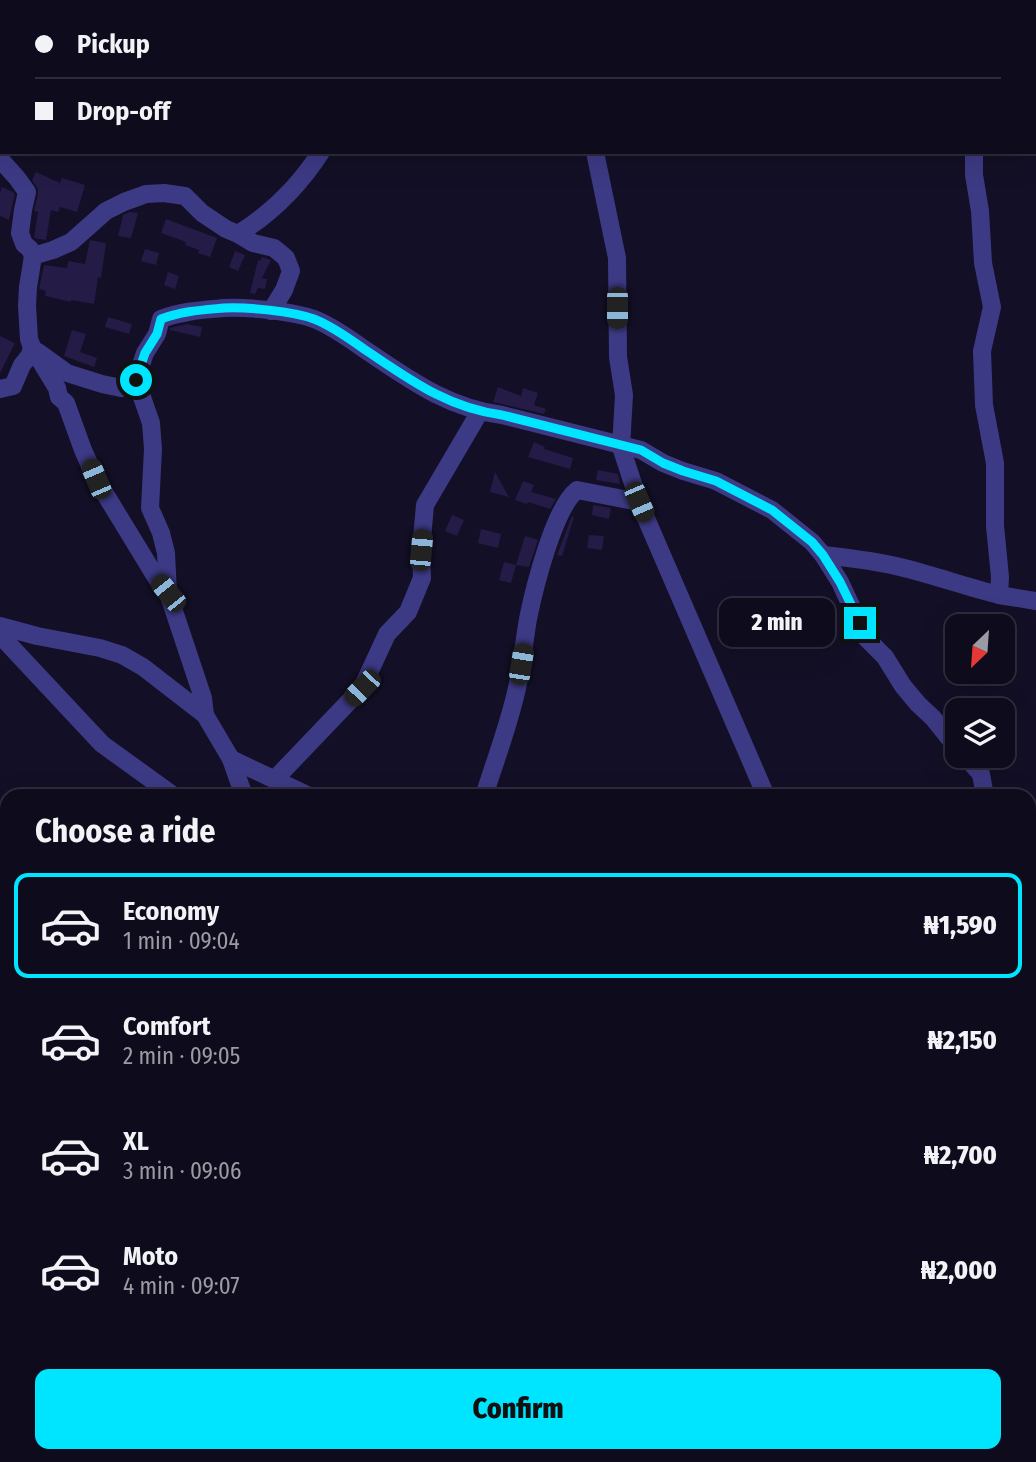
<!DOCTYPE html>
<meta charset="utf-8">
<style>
:root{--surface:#0e0b1c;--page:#171425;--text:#f1f3f6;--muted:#9b9ba3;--line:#2e2b3b;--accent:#00e5ff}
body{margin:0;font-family:"Fira Sans Condensed",sans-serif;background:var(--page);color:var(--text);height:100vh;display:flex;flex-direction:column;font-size:26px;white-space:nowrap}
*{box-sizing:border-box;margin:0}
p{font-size:23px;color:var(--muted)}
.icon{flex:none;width:38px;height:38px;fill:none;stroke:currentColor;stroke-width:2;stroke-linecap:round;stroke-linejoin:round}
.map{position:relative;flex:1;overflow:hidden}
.drawer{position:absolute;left:0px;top:789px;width:1036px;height:674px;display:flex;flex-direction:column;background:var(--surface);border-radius:21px 21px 0 0;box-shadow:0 7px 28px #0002,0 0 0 2px var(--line)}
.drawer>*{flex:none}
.banner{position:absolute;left:0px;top:0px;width:1036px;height:154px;box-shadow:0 7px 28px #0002,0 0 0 2px var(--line);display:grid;align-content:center;height:154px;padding:0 35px;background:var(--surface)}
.needle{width:46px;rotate:205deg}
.tools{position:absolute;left:945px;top:614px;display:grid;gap:14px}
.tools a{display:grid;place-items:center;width:70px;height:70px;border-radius:14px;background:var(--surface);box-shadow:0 7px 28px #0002,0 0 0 2px var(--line);font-size:35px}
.end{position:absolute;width:32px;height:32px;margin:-16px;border:9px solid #00e5ff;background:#111;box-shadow:0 0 0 4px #111}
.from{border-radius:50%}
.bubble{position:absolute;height:49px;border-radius:14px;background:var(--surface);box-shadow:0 7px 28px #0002,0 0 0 2px var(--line);font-size:23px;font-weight:800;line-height:49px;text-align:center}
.car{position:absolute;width:21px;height:42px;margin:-21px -10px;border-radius:9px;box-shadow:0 0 5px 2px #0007;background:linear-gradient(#222 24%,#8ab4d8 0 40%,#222 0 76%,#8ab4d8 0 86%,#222 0)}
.banner b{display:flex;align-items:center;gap:24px;height:66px;font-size:26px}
.banner b+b{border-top:2px solid var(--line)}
.banner i{width:18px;height:18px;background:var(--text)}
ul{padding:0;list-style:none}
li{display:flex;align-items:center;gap:21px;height:105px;margin:0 14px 10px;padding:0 21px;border:4px solid transparent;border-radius:14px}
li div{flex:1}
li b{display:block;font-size:26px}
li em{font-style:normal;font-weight:800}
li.active{border-color:var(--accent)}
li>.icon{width:63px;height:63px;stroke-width:1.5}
h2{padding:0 35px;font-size:32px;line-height:84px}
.cta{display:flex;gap:14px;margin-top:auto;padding:14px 35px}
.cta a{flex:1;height:80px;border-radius:14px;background:var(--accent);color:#111;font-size:28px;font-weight:800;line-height:80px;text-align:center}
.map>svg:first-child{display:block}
</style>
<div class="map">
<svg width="1036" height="1462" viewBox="0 0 1036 1462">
<rect width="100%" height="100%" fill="#130f26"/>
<g fill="#241b47">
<path d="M36,172L60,183L62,178L85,185L77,212L60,207L58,212L51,210L46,240L34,238L38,212L34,211L38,194V189L32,180Z"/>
<path d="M2,187L13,192L15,194L9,220L0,216V193Z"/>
<path d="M130,212L138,213L131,238L118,236L123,215Z"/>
<path d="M166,219L217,238L210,257L198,253L199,250L185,245L186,242L161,233Z"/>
<path d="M90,240L106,243L101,278L98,277L94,304L71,300V302L45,296L46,291L39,289L44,265L67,268L68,261L85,264Z"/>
<path d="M145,249L159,253L156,265L141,261Z"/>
<path d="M235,251L245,255L238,271L229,267Z"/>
<path d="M262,257L271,260L262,278L267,279L265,289L258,288L255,294L250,293L258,260L260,261Z"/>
<path d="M168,272L179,276L175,289L164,285Z"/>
<path d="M108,317L132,324L129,334L105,327Z"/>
<path d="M187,324L202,327L200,337L170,330V328Z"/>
<path d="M72,330L86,334L80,352L97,358L94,367L64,356Z"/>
<path d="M0,336L15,343L0,373Z"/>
<path d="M498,387L521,396L523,388L538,393L534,405L546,409L544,414L493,402Z"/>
<path d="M534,442L545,447L544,449L573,458L570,469L528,457Z"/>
<path d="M598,470L618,474L620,484L596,480Z"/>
<path d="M495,472L509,497L490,492Z"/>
<path d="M523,481L534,485L531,492L556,499L550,509L528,502L527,504L515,500Z"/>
<path d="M593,505L611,508L609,519L592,515Z"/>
<path d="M452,515L464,520L457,536L445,531Z"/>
<path d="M572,516L574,517L562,556L557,555Z"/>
<path d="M481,529L501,534L498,548L478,543Z"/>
<path d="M589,535L604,536L602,550L587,548Z"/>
<path d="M525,536L538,540L529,567L516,565Z"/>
<path d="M504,562L516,565L511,583L499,580Z"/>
</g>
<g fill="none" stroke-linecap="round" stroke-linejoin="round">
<g stroke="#3d3a85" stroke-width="18">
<path d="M577,0V2"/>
<path d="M954,0V2"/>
<path d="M410,2L411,0"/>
<path d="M639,2L640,0"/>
<path d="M595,152L617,258L618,357L624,395L621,447L639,502L766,796"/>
<path d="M0,159L17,178L27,192L23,210L20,233L24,244L30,249L33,256L28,287L27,306L29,339L32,347L57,388L59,397L66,403L83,450L96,479L157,579L168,593"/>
<path d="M238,234C272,213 299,186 321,152"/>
<path d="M33,256L53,250L71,242L106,211L124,202L146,194L164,193L185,196L202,213L226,229L238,234L253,243L274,248L286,258L291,271L284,290L271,311"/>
<path d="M38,352L67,373L102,384L121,388L136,380"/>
<path d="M0,389L13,386L22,365L30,355L32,347"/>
<path d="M823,555C851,558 878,561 904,568C936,576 967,587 999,595L1000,577L995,526V463L984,405L982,351L992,307L983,263L980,211L974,175V152"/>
<path d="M999,595L1036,601"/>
<path d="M0,626L37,636L100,648L122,655L143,667L205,715"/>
<path d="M0,635L102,744L174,796"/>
<path d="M965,756L981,774L985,796"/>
<path d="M231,759L309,796"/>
<path d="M275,779L362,688L387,634L408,612L422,578L421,550L425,505L479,413"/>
<path d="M244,796L231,759L205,715L203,698L168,593L166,553L161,533L150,508L153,449L151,423L136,380L145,353L157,334L161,319C182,311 202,310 224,308C247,307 292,311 314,319C330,325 350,339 364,349C409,379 447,408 502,415L641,450L663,463L683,471L716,481L772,510L812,542L823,555L840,582L866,638L885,657L903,686L918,704L933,718L957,748"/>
<path d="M484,796C495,761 509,725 517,688C522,665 524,642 528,619C534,589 554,508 577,490L639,502"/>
<path d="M1029,894L1036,895"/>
<path d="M0,906L7,907"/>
<path d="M0,1135L7,1134"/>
<path d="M0,1262L7,1258"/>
<path d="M0,1314L7,1317"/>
<path d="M0,1350L7,1359"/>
<path d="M1029,1381L1036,1384"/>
<path d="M0,1446L7,1431"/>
<path d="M110,1456L118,1462"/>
<path d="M215,1456L221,1462"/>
<path d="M327,1456L336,1458L343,1462"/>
<path d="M806,1456L809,1462"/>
<path d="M94,1462L96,1456"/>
<path d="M291,1462L293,1456"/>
<path d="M472,1462L473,1456"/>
<path d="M931,1462V1456"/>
</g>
</g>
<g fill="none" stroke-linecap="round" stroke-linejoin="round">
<path stroke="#00e5ff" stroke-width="9" d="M136,380L145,353L157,334L161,319C182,311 202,310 224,308C247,307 292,311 314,319C330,325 350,339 364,349C409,379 447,408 502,415L641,450L663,463L683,471L716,481L772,510L812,542L823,555L840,582L860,623"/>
</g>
</svg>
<div class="tools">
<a><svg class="needle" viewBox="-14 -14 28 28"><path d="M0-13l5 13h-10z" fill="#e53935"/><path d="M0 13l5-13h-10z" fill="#9b9ba3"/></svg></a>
<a><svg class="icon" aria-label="layers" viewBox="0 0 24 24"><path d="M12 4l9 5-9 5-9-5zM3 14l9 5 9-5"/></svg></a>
</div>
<i class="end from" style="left:136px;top:380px"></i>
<i class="end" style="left:860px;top:623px"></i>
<div class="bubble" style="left:719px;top:598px;width:116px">2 min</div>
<i class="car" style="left:617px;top:308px;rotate:180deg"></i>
<i class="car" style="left:96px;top:479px;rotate:337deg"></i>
<i class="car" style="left:639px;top:502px;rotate:157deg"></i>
<i class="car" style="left:421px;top:550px;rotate:5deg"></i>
<i class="car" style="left:168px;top:593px;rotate:321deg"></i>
<i class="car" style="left:521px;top:664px;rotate:9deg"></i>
<i class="car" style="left:362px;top:688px;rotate:224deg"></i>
<div class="banner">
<b><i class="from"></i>Pickup</b>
<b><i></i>Drop-off</b>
</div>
<section class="drawer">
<h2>Choose a ride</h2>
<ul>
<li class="active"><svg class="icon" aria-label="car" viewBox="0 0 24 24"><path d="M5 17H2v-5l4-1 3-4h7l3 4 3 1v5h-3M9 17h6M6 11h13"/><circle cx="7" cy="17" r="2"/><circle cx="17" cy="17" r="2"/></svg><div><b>Economy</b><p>1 min · 09:04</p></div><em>₦1,590</em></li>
<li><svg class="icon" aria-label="car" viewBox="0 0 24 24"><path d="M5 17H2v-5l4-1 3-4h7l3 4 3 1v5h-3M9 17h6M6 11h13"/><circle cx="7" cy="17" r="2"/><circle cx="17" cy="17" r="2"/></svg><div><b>Comfort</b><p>2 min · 09:05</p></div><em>₦2,150</em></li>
<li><svg class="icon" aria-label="car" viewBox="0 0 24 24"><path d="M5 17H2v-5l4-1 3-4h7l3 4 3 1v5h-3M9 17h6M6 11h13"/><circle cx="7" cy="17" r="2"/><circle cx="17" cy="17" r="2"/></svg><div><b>XL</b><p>3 min · 09:06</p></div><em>₦2,700</em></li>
<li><svg class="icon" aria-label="car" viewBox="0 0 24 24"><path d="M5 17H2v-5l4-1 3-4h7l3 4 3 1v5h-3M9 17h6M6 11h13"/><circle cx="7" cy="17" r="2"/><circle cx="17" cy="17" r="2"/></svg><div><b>Moto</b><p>4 min · 09:07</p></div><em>₦2,000</em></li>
</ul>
<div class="cta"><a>Confirm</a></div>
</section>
</div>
